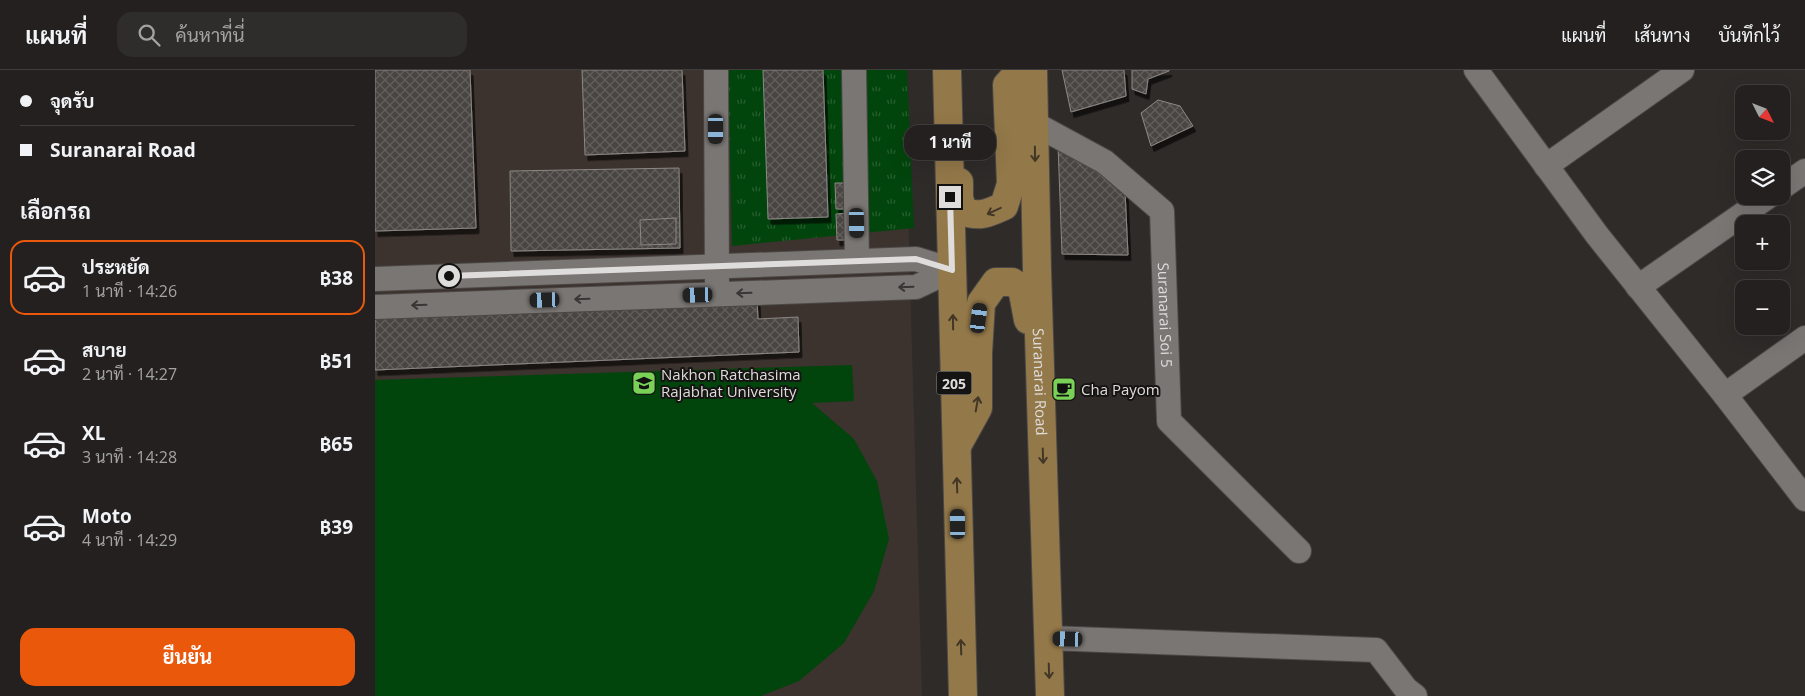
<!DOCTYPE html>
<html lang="th">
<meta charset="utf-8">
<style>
:root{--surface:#23201f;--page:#2f2d2c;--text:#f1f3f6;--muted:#a3a3a4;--line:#403e3d;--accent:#ea580c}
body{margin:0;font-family:"Open Sans",Sarabun,sans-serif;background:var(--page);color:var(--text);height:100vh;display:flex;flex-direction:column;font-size:19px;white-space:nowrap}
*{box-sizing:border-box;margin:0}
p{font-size:16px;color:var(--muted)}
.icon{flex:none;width:28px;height:28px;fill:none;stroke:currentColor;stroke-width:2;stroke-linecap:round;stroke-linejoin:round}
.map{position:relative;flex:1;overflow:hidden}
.sheet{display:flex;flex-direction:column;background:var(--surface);width:375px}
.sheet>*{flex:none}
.guide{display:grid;align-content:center;height:110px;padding:0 20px;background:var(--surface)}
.needle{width:32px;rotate:132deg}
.tools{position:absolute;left:1360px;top:15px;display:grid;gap:10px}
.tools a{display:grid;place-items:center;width:55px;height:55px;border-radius:10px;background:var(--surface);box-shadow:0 5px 20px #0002,0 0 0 1px var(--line);font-size:25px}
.end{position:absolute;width:22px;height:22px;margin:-11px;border:6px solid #dfdddb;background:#111;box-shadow:0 0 0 2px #111}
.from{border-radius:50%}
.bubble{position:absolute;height:35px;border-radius:15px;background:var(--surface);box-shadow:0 5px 20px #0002,0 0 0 1px var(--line);font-size:16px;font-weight:700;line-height:35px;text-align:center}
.car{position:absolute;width:15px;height:30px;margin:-15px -8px;border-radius:6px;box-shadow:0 0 4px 1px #0007;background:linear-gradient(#222 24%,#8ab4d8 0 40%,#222 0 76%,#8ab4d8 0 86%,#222 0)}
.guide b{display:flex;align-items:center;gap:18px;height:48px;font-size:19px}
.guide b+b{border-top:1px solid var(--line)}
.guide i{width:12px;height:12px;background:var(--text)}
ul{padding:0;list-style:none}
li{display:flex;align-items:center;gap:15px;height:75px;margin:0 10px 8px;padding:0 10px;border:2px solid transparent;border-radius:15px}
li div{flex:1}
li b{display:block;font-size:19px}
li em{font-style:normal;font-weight:700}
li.current{border-color:var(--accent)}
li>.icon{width:45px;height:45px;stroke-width:1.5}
h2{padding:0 20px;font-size:22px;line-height:60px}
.cta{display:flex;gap:10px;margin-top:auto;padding:10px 20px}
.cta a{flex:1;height:58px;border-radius:15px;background:var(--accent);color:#fff;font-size:20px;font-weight:700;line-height:58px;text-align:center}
header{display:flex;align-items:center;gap:30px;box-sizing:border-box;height:70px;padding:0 25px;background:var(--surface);border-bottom:1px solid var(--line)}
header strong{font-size:24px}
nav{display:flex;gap:28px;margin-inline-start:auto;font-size:18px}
.search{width:350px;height:45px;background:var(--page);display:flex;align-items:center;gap:12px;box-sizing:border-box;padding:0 18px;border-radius:15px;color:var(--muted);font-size:19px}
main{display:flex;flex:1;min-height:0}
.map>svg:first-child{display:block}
</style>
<header>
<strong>แผนที่</strong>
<div class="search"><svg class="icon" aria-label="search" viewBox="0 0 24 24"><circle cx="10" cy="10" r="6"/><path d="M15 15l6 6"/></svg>ค้นหาที่นี่</div>
<nav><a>แผนที่</a><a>เส้นทาง</a><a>บันทึกไว้</a></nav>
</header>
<main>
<section class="sheet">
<div class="guide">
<b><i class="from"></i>จุดรับ</b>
<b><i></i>Suranarai Road</b>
</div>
<h2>เลือกรถ</h2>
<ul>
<li class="current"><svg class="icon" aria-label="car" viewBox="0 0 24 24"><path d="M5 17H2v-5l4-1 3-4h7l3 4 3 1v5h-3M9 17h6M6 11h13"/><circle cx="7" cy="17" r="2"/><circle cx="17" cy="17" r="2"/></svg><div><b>ประหยัด</b><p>1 นาที · 14:26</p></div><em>฿38</em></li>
<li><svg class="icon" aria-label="car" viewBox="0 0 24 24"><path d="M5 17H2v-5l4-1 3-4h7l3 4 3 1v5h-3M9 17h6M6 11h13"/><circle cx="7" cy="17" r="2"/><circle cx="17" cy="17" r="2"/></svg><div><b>สบาย</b><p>2 นาที · 14:27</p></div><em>฿51</em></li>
<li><svg class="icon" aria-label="car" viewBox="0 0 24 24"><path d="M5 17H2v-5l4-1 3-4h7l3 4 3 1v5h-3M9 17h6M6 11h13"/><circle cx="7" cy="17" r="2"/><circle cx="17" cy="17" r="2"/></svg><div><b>XL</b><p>3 นาที · 14:28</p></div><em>฿65</em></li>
<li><svg class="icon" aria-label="car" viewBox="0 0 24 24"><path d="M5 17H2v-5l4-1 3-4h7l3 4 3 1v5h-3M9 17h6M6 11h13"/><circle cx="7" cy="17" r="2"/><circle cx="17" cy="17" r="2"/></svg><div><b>Moto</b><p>4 นาที · 14:29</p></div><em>฿39</em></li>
</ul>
<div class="cta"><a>ยืนยัน</a></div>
</section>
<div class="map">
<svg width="1430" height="626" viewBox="0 0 1430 626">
<defs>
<pattern id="grass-tufts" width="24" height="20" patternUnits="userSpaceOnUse" patternTransform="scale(1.25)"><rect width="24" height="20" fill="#02450c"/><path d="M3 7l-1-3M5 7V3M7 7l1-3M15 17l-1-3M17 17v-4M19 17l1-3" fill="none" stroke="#265f2f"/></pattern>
<pattern id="building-cross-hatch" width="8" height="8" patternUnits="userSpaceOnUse" patternTransform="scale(1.25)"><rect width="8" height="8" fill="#494542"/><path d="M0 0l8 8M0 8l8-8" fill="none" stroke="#635f5d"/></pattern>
<filter id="shadow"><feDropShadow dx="3" dy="5.5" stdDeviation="0" flood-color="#0009"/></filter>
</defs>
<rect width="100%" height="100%" fill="#2f2b29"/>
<path fill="#3c322e" d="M0,0H529L547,626H0Z"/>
<path fill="url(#grass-tufts)" d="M353,0H532L539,158L357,176Z"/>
<path fill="#02450c" d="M477,295L479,331L437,333L479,369L502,411L514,469L499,521L469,573L424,611L386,626H0V310Z"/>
<g fill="url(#building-cross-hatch)" stroke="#8c8885" filter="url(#shadow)">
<path d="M0,0H95L101,158L0,161Z"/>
<path d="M207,0H307L310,81L210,85Z"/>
<path d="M388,0H448L453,147L393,149Z"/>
<path d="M687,0H749L751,26L696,42Z"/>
<path d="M757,0H794V1L773,9L771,24L757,19Z"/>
<path d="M783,30L805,36L818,56L776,76L766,43Z"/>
<path d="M683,74L750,121L753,185L687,184Z"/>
<path d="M304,98L305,178L136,181L135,101Z"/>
<path d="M460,113H475L476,139H461Z"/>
<path d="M475,143L476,170H462L461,144Z"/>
<path d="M301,148V174L266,175L265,150Z"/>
<path d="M382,230L383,249L423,247L424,282L0,300V246Z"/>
</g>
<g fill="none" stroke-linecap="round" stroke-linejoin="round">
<g stroke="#4b4846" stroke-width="26">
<g id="minor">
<path d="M341,0L342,211"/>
<path d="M479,0L482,191"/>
<path d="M1101,0L1222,165L1350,325L1430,429"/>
<path id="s1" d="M660,54L730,92L787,141L794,351L924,481"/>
<path d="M1171,96L1307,0"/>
<path d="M1406,118L1430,101"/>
<path d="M0,209L541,189L577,200"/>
<path d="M1263,217L1394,126"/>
<path d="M0,237L541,217L577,200"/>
<path d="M1350,325L1430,268"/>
<path d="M673,568L1001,580L1031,619L1040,626"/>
</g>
</g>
<g stroke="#4b4846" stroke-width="30">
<g id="major">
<path d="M572,0L588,626"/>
<path id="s2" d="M658,0L662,200L675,626"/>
<path d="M584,112V128L588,141C603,148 614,143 629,136L636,114L632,15L646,0"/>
<path d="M582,376L603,338V283L606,233L621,212H637L647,218L653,250"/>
</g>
</g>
<use href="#minor" stroke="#7a7674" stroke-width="24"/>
<use href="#major" stroke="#937849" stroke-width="28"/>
</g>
<defs><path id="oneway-shaft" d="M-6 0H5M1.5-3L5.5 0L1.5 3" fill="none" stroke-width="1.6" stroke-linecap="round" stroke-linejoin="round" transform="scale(1.25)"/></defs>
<g stroke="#423726">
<use href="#oneway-shaft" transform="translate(660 84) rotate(89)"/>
<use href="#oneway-shaft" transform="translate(619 141) rotate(155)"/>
<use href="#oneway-shaft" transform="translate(578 252) rotate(-91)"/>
<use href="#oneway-shaft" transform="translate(602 334) rotate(-80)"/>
<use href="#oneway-shaft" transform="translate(668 386) rotate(88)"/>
<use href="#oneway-shaft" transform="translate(582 415) rotate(-92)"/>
<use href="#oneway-shaft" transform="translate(586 577) rotate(-92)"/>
<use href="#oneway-shaft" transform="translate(674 601) rotate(88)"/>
</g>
<g stroke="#393635">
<use href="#oneway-shaft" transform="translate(531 217) rotate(178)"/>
<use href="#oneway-shaft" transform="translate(369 223) rotate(178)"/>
<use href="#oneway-shaft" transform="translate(207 229) rotate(178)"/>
<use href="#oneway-shaft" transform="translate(44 235) rotate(178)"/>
</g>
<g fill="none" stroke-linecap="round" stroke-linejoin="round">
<path stroke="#dfdddb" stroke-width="6" d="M74,206L541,189L577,200L575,127"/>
</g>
<defs>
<g id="university-square" transform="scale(1.25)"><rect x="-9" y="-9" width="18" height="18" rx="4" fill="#79d157" stroke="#161413"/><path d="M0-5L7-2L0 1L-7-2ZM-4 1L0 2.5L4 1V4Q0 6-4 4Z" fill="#111"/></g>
<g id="cafe-square" transform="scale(1.25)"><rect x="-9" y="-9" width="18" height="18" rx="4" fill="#79d157" stroke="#161413"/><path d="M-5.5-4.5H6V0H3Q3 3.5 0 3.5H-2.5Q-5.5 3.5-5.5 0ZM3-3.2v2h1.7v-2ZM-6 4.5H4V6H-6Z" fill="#111"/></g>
</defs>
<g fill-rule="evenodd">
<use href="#university-square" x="269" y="313"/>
<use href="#cafe-square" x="689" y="319"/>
</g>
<g text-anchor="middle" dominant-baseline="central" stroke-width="4" stroke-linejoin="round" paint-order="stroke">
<rect fill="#161413" stroke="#a3a19f" stroke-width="1" x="561.5" y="301.5" width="35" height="23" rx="4"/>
<g font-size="14" font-weight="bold" fill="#dfdddb">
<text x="579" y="313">205</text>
</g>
<g font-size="15" fill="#dfdddb" stroke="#161413">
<text stroke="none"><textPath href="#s1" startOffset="259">Suranarai Soi 5</textPath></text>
<text stroke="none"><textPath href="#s2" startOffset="312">Suranarai Road</textPath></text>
</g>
<g font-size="15" fill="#dfdddb" stroke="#161413" text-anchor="start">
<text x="286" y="304">Nakhon Ratchasima<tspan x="286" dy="17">Rajabhat University</tspan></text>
<text x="706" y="319">Cha Payom</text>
</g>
</g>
</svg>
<div class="tools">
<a><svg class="needle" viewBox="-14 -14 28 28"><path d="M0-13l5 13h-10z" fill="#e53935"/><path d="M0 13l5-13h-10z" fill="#a3a3a4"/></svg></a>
<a><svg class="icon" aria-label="layers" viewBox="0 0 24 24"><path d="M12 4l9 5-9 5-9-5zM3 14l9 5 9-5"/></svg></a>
<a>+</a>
<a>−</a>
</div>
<i class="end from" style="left:74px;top:206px"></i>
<i class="end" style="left:575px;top:127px"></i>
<div class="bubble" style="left:529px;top:55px;width:92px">1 นาที</div>
<i class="car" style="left:341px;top:59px;rotate:180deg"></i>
<i class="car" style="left:482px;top:153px;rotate:179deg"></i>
<i class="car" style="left:323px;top:225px;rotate:268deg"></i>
<i class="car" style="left:170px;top:230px;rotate:268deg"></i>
<i class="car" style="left:604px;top:248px;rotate:7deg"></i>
<i class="car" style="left:583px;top:454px;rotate:359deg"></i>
<i class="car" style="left:693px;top:569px;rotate:272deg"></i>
</div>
</main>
